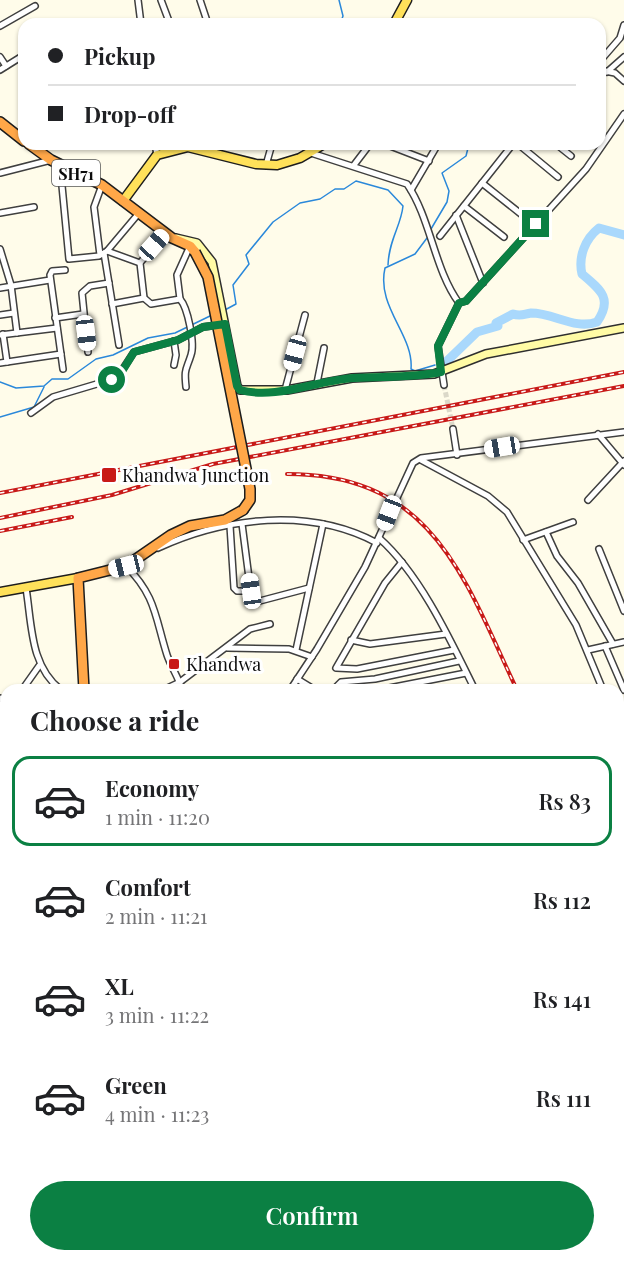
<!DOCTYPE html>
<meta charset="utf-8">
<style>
:root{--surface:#fff;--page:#f6f6f6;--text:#202124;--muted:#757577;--line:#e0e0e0;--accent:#0b8043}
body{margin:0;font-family:"Playfair Display",serif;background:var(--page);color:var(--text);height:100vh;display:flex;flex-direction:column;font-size:22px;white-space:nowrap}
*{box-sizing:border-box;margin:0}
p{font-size:20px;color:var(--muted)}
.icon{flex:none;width:33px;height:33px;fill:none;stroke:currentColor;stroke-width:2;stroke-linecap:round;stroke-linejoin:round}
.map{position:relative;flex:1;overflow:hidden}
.sheet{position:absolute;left:0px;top:684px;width:624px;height:578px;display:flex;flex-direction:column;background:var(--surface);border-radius:18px 18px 0 0;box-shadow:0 2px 4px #0004}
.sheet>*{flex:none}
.top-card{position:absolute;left:18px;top:18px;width:588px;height:132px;border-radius:18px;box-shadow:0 2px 4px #0004;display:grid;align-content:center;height:132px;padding:0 30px;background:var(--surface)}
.end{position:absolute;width:27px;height:27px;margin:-14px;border:8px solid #0b8043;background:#fff;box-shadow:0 0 0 3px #fff}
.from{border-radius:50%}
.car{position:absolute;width:18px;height:36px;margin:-18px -9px;border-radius:8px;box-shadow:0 0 4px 2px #0007;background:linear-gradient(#fff 24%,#345 0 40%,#fff 0 76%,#345 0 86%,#fff 0)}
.top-card b{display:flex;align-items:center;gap:21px;height:57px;font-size:22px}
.top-card b+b{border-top:2px solid var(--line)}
.top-card i{width:15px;height:15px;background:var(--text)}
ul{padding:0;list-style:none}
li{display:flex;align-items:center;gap:18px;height:90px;margin:0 12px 9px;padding:0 18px;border:3px solid transparent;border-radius:18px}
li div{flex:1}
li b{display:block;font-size:22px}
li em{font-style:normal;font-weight:600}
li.selected{border-color:var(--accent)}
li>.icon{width:54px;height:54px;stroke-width:1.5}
h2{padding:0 30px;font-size:27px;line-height:72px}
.button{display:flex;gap:12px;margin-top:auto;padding:12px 30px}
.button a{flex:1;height:69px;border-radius:36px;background:var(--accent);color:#fff;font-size:24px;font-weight:600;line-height:69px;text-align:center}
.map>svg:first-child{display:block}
</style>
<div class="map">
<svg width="624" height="1261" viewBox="0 0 624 1261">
<rect width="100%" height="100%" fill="#fffcea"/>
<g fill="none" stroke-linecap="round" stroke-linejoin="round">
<g stroke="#2a88da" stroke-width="1.5">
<path d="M339,0L343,16L340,24"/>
<path d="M431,229L447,202L449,191L442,173L466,156L469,144"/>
<path d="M427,238L415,254L385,268C376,307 414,335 411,369L415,371L435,365"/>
<path d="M223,311L236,304L233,285L249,264L246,255L273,222L300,203L320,199L335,189H344L356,181L388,190L403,206C401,226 389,239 388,265"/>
<path d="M0,382L16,388L44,386L52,379H68L96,359L113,355L148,338L175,333L210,316"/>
<path d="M0,417L34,407L44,387"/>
</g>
<path stroke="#a9d8fc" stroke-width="9" d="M446,362L477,332L498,326L496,323L513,314C521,317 524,314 531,313C554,313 575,330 597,322C613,299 601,290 582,274C578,257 585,239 599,228L624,235"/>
<path stroke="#dbd8c9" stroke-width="5" stroke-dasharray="5 2.5" stroke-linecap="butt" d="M444,385L453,429"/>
<g stroke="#3f3f3f" stroke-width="8">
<g id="street">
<path d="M138,0L141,24"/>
<path d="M161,0L170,24"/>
<path d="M200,0L208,24"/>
<path d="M0,26L35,6"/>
<path d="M0,57L6,66"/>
<path d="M600,61L620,38L624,25"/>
<path d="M0,70L24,55"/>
<path d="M600,70L615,73L624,81"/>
<path d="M607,72L624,57"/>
<path d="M155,144L157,155"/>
<path d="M385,144L429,161"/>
<path d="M518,144L558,177"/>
<path d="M556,144L571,156"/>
<path d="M213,152L217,144"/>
<path d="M311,153L407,184C431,219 434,269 459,303L466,301L586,169L624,114"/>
<path d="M60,165L69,259L99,256L107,251L139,213"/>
<path d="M266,165L272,144"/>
<path d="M354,165L370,144"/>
<path d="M0,173L51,160"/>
<path d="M482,183L526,218"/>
<path d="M411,190L438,144"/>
<path d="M464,206L504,237"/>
<path d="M0,213L34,207"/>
<path d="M456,215L483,283"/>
<path d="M165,233L140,263L144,298L151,304L180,299L177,275L190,246"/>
<path d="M440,236L513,144"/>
<path d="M0,249L11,285L17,333"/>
<path d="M107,251L140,263"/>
<path d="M104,253L119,345"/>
<path d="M100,255L94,207L102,185"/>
<path d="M0,288L50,280"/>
<path d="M180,299C188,308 195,344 191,355C186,371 184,368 186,387"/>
<path d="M112,304L144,298"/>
<path d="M0,315L14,313"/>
<path d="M55,318L83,314"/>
<path d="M3,334L7,362"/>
<path d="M0,335L57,328"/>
<path d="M174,341L176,355L174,365"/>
<path d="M88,352L82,293L90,286L109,283"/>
<path d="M0,363L61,354"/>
<path d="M63,369L50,275L52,271L65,270"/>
<path d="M317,383L324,348"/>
<path d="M444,385L438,346L459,303"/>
<path d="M285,390L305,315"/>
<path d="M31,413L53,397L117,378L134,352L178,340L203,327L218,325"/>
<path d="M453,429L457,455"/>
<path d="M598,434L624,465"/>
<path d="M421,460L488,496L507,512L576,625L603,690"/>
<path d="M588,500L624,461"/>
<path d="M242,524L252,601L256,602L309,588"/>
<path d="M230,526L234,588L237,591H251"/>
<path d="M546,532L557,556L578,583L613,644"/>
<path d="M379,538C420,574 451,641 475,690"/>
<path d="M523,540L573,522"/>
<path d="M158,548C225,517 310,507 377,543"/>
<path d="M599,549L624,611"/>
<path d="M402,562L385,583L336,668L357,669L454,650"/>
<path d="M126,566C156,596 155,617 167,655C171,667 179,678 182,690"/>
<path d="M26,588C32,625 30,666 61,690"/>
<path d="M351,640L370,644L446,634"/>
<path d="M605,646L624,690"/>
<path d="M227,648L289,649L312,657"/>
<path d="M296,650L323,524"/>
<path d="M588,650L624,642"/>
<path d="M297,679L315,690"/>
<path d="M22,690L39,666"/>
<path d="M163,690L180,682L250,629L270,624"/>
<path d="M290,690L317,649L365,567L413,463L421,458L624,432"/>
<path d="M333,690L341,682L375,679L459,661"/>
<path d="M379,690L466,673"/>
<path d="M0,698L6,700"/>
<path d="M618,724L624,737"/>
<path d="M0,742L6,724"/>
<path d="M0,871L6,865"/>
<path d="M0,881L6,891"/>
<path d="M0,912L6,911"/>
<path d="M0,994L6,993"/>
<path d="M618,1048L624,1051"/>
<path d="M0,1073L6,1066"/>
<path d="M0,1086L6,1091"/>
<path d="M618,1111L624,1062"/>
<path d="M618,1186L624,1190"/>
<path d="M413,1256L419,1261"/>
<path d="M191,1261V1256"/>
<path d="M218,1261L221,1256"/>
</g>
</g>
<g stroke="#2e2e2e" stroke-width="10">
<g id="secondary">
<path d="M176,238L197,243L212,262L237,386L240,390H287L352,378L434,374L486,354L624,328"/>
<path d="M0,1149L6,1148"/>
<path d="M618,1217L624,1218"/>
<path d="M332,1256L333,1261"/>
</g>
</g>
<g stroke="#1d1d1d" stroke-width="11">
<g id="primary">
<path d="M394,24L407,0"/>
<path d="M123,201L157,155L188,147L256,164L277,165L300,158L324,144"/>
<path d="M0,592L78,578"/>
</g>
</g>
<g stroke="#1d1d1d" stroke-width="12">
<g id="highway">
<path d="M0,122L24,141"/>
<path d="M29,144L51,160L102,185L172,238L190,246L195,252"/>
<path d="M84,690L78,578L126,566L171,535L190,526L225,520L243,510"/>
<path d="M0,1189L6,1182"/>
</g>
</g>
<use href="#street" stroke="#fff" stroke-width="5"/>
<use href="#secondary" stroke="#fffba5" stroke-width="7"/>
<use href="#primary" stroke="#ffe15a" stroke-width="8"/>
<use href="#highway" stroke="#ffa748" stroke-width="9"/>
<g stroke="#c81a18" stroke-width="4">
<g id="rail">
<path d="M287,474C433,474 464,578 517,690"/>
<path d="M0,493L624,372"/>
<path d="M0,518L112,495L213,464L624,386"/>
<path d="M0,531L72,517"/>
<path d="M618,898L624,910"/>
</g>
</g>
<use href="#rail" stroke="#fff" stroke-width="1.5" stroke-dasharray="4.5" stroke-linecap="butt"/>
<g stroke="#1d1d1d" stroke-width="12" stroke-linecap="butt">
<path id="highway-bridge" d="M195,252L208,277L250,489V500L243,510"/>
</g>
<use href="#highway-bridge" stroke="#ffa748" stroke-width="9"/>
</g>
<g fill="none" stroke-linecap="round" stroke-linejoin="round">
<path stroke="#0b8043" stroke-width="8" d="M112,380L121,373L134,352L178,340L203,327L225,324L237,386L240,390C276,400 317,380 354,378C383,376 413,378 441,372L438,346L459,303L466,301L536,224"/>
</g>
<g fill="#c81a18" stroke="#fff" stroke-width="2">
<rect x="101" y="467" width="16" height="16" rx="3"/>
<rect x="168" y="658" width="12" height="12" rx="3"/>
</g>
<g text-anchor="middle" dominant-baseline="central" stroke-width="6" stroke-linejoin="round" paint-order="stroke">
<rect fill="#fff" stroke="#555" stroke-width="1.5" x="52" y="160" width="48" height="26" rx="4.5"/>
<g font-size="16" font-weight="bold" fill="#0c0c0c">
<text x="76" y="173">SH71</text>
</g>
<g font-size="18" fill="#0c0c0c" stroke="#fff" text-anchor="start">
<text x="122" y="475">Khandwa Junction</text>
<text x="186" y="664">Khandwa</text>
</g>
</g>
</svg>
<i class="end from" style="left:112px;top:380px"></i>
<i class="end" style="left:536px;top:224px"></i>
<i class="car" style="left:154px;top:245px;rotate:42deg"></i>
<i class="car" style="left:86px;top:333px;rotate:173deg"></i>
<i class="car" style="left:295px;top:353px;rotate:195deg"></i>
<i class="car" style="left:502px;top:447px;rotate:261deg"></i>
<i class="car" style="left:389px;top:513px;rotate:201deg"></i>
<i class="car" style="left:126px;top:566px;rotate:256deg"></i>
<i class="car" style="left:251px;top:591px;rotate:352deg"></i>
<div class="top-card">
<b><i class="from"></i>Pickup</b>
<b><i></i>Drop-off</b>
</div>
<section class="sheet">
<h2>Choose a ride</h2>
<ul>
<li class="selected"><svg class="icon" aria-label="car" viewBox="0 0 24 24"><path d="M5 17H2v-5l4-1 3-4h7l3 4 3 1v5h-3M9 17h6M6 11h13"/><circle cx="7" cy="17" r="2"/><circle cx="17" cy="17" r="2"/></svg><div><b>Economy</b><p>1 min · 11:20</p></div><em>Rs 83</em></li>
<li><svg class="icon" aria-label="car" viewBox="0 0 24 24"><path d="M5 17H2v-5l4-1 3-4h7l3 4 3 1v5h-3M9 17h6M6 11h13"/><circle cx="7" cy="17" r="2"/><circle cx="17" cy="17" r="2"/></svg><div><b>Comfort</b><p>2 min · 11:21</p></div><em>Rs 112</em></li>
<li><svg class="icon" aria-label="car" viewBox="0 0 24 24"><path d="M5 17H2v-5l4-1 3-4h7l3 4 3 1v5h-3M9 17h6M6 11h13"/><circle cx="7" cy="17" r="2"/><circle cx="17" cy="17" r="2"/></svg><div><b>XL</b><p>3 min · 11:22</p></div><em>Rs 141</em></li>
<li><svg class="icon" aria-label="car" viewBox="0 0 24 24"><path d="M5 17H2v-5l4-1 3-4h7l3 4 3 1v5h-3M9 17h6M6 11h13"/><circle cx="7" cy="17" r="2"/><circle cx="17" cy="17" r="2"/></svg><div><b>Green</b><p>4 min · 11:23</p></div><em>Rs 111</em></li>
</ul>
<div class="button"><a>Confirm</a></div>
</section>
</div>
